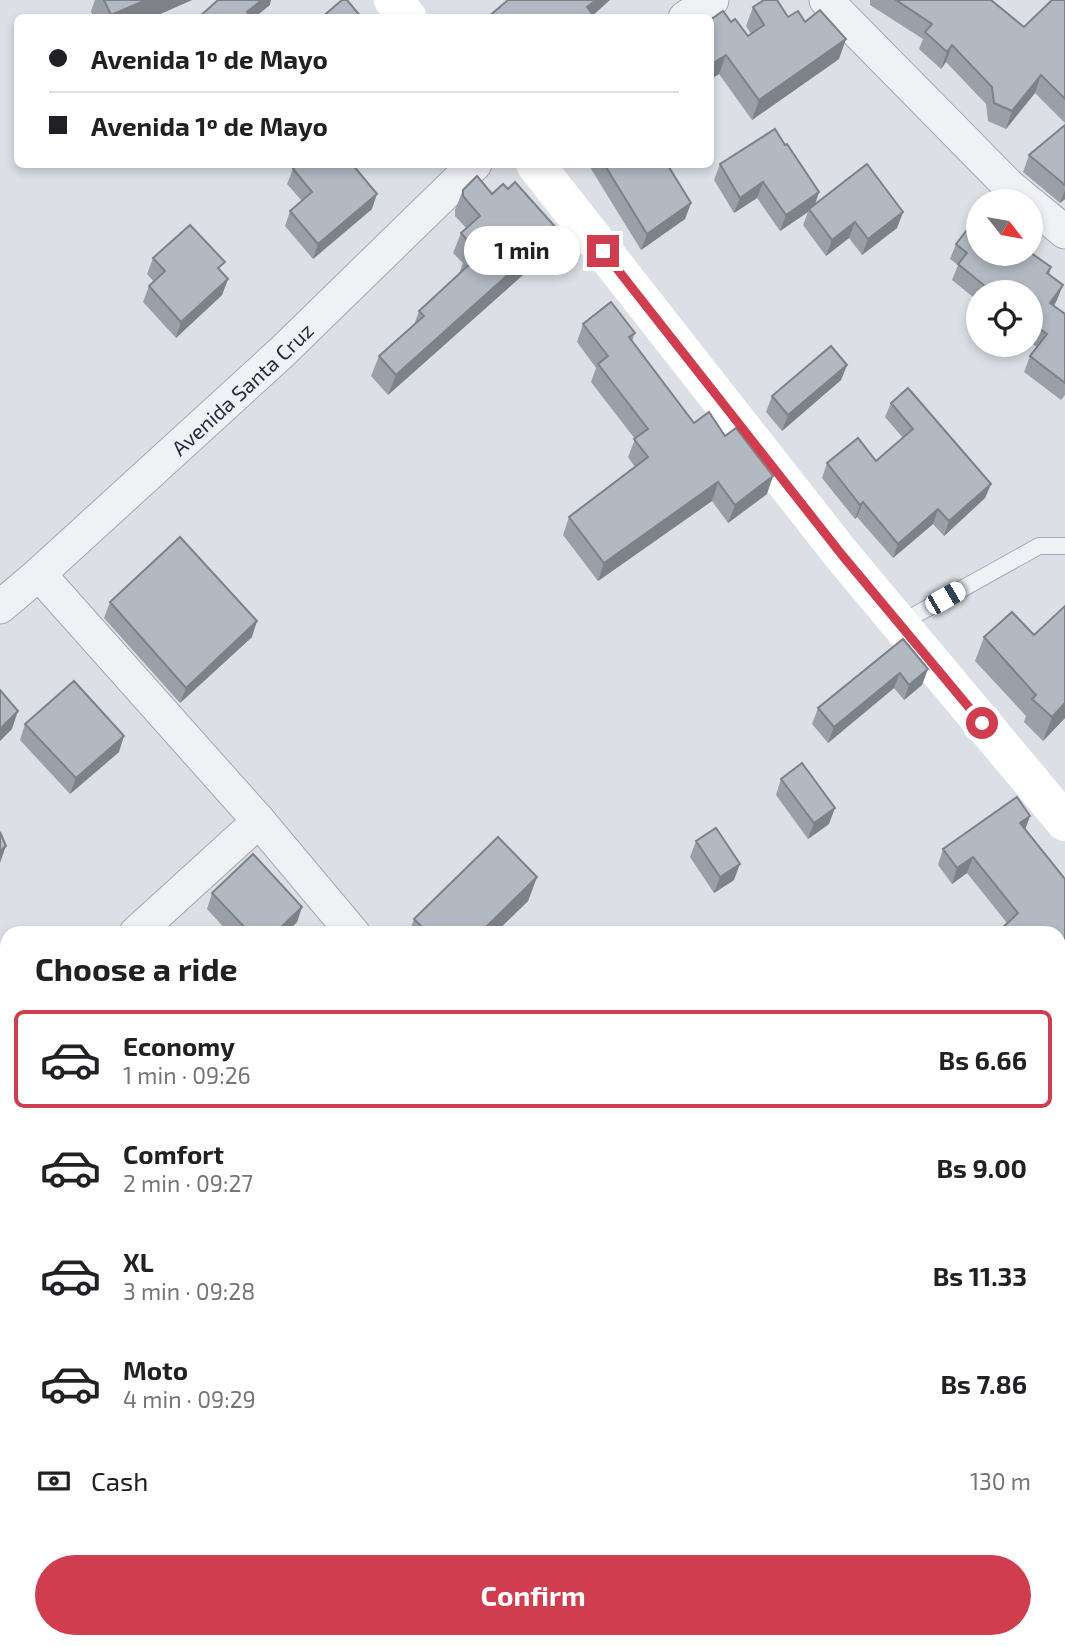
<!DOCTYPE html>
<meta charset="utf-8">
<style>
:root{--surface:#fff;--page:#f6f6f6;--text:#202124;--muted:#757577;--line:#e0e0e0;--accent:#cf3d4f}
body{margin:0;font-family:"Exo 2",sans-serif;background:var(--page);color:var(--text);height:100vh;display:flex;flex-direction:column;font-size:26px;white-space:nowrap}
*{box-sizing:border-box;margin:0}
p{font-size:23px;color:var(--muted)}
.icon{flex:none;width:38px;height:38px;fill:none;stroke:currentColor;stroke-width:2;stroke-linecap:round;stroke-linejoin:round}
.map{position:relative;flex:1;overflow:hidden}
.panel{position:absolute;left:0px;top:926px;width:1066px;height:723px;display:flex;flex-direction:column;background:var(--surface);border-radius:21px 21px 0 0;box-shadow:0 4px 10px #0003}
.panel>*{flex:none}
.top-card{position:absolute;left:14px;top:14px;width:700px;height:154px;border-radius:10px;box-shadow:0 4px 10px #0003;display:grid;align-content:center;height:154px;padding:0 35px;background:var(--surface)}
.needle{width:46px;rotate:121deg}
.buttons{position:absolute;left:966px;top:189px;display:grid;gap:14px}
.buttons a{display:grid;place-items:center;width:77px;height:77px;border-radius:50%;background:var(--surface);box-shadow:0 4px 10px #0003;font-size:35px}
.end{position:absolute;width:32px;height:32px;margin:-16px;border:9px solid #cf3d4f;background:#fff;box-shadow:0 0 0 4px #fff}
.from{border-radius:50%}
.bubble{position:absolute;height:49px;border-radius:24px;background:var(--surface);box-shadow:0 4px 10px #0003;font-size:23px;font-weight:700;line-height:49px;text-align:center}
.car{position:absolute;width:21px;height:42px;margin:-21px -10px;border-radius:9px;box-shadow:0 0 5px 2px #0007;background:linear-gradient(#fff 24%,#345 0 40%,#fff 0 76%,#345 0 86%,#fff 0)}
.top-card b{display:flex;align-items:center;gap:24px;height:66px;font-size:26px}
.top-card b+b{border-top:2px solid var(--line)}
.top-card i{width:18px;height:18px;background:var(--text)}
ul{padding:0;list-style:none}
li{display:flex;align-items:center;gap:21px;height:98px;margin:0 14px 10px;padding:0 21px;border:4px solid transparent;border-radius:10px}
li div{flex:1}
li b{display:block;font-size:26px}
li em{font-style:normal;font-weight:700}
li.active{border-color:var(--accent)}
li>.icon{width:63px;height:63px;stroke-width:1.5}
h2{padding:0 35px;font-size:32px;line-height:84px}
.pay{display:flex;align-items:center;gap:18px;height:77px;padding:0 35px;font-size:26px}
.pay p{margin-inline-start:auto}
.cta{display:flex;gap:14px;margin-top:auto;padding:14px 35px}
.cta a{flex:1;height:80px;border-radius:42px;background:var(--accent);color:#fff;font-size:28px;font-weight:700;line-height:80px;text-align:center}
.map>svg:first-child{display:block}
</style>
<div class="map">
<svg width="1065" height="1647" viewBox="0 0 1065 1647">
<rect width="100%" height="100%" fill="#dce0e6"/>
<g fill="none" stroke-linecap="round" stroke-linejoin="round">
<g stroke="#a2a7b0" stroke-width="18">
<path id="service" d="M899,624L1039,546H1065"/>
</g>
<g stroke="#a2a7b0" stroke-width="35">
<g id="minor">
<path d="M826,0L1009,186L1027,201"/>
<path d="M685,18L712,0"/>
<path d="M1031,204L1065,232"/>
<path d="M39,574L259,821L353,933"/>
<path id="s1" d="M0,607L39,574L281,353L475,164"/>
<path d="M136,933L259,821"/>
<path d="M0,1056L7,1049"/>
<path d="M0,1503L7,1511"/>
<path d="M123,1642L128,1647"/>
<path d="M996,1642L1001,1647"/>
</g>
</g>
<use href="#service" stroke="#eff1f5" stroke-width="16"/>
<use href="#minor" stroke="#eff1f5" stroke-width="33"/>
<g stroke="#fff" stroke-width="38">
<path d="M393,0L408,18"/>
<path d="M535,164L842,555L1065,822"/>
</g>
</g>
<g fill="#9a9fa8">
<path d="M95,0H192L151,18H93L91,11Z"/>
<path d="M870,0H991L1024,27L1065,0V123L1035,93L1006,129L988,121L986,104L946,62L941,69L919,49L923,39L870,5Z"/>
<path d="M753,7L805,22L839,59L752,120L719,74L731,22L748,36L751,34L746,26Z"/>
<path d="M1065,125V199L1060,203L1023,172L1029,155Z"/>
<path d="M775,129L815,205L903,212L897,228L862,255L849,238L826,256L803,225L808,212L780,231L757,198L734,213L714,180L720,164Z"/>
<path d="M588,164H667L691,203L685,219L641,250Z"/>
<path d="M293,169L372,209L313,259L285,226L290,211L302,201L287,184Z"/>
<path d="M463,190L492,194L551,250L388,395L371,376L379,356L414,325L419,311L459,274L463,263L453,253L461,233L466,228L455,216V210Z"/>
<path d="M956,244L1051,267L1049,275L1057,300L1054,306L1065,314V395L1061,400L1024,372L1030,356L1037,347L1031,343V292H978V301L952,280L958,265L950,259Z"/>
<path d="M153,258L221,272L228,279L222,295L176,338L143,302L149,286L154,282L147,274Z"/>
<path d="M583,324L635,333L632,341L694,423L767,494L728,523L712,501L598,581L563,535L569,517L635,467L628,457L635,439L591,382L596,368L577,342Z"/>
<path d="M847,365L841,380L782,431L766,412L772,396Z"/>
<path d="M891,403L991,484L985,498L944,536L933,524L893,558L857,517L855,519L822,478L827,463L876,461L903,438L885,417Z"/>
<path d="M110,602L252,637L180,703L104,618Z"/>
<path d="M1034,635L1065,718L1043,741L1024,722L1026,716L975,661L984,637Z"/>
<path d="M903,639L922,685L904,700L894,688L828,743L812,724L818,708Z"/>
<path d="M25,724L119,752L70,794L20,740Z"/>
<path d="M781,779L829,824L808,839L776,795Z"/>
<path d="M1017,797L1030,816L1025,830L1065,879V976L1059,982V933H997L1007,923L967,873L952,884L938,865L943,849Z"/>
<path d="M696,841L734,880L714,893L690,857Z"/>
<path d="M537,877L528,901L495,933H409L414,919Z"/>
<path d="M212,893L302,907L297,922L286,933H229L207,909Z"/>
<path d="M0,1086L6,1093L3,1102L7,1106V1252L0,1244Z"/>
<path d="M1065,1597V1630L1059,1625V1610L1062,1602Z"/>
<path d="M147,1642H196L195,1647H146Z"/>
<path d="M551,1642H651L643,1647H560Z"/>
</g>
<g fill="#7d8288">
<path d="M146,0H192L151,18H110L111,15Z"/>
<path d="M262,0H271L270,5L254,18H245L247,12Z"/>
<path d="M596,0H610L590,18L587,7Z"/>
<path d="M846,39L839,59L752,120L759,100Z"/>
<path d="M952,45L946,62L941,69L947,52Z"/>
<path d="M726,55L719,74L710,80V65Z"/>
<path d="M1041,75L1035,93L1006,129L1012,111Z"/>
<path d="M763,182L757,198L734,213L740,198Z"/>
<path d="M1065,190V199L1060,203Z"/>
<path d="M819,192L814,208L809,209L808,212L780,231L786,215Z"/>
<path d="M377,194L372,209L313,259L318,244Z"/>
<path d="M691,203L685,219L641,250L647,234Z"/>
<path d="M903,212L897,228L862,255L868,239Z"/>
<path d="M855,222L849,238L826,256L832,240Z"/>
<path d="M558,230L551,250L388,395L396,375Z"/>
<path d="M228,279L222,295L176,338L181,322Z"/>
<path d="M1063,285L1057,300L1045,319L1050,303Z"/>
<path d="M847,365L841,380L782,431L788,415Z"/>
<path d="M773,476L767,494L728,523L735,505Z"/>
<path d="M718,482L712,501L598,581L604,563Z"/>
<path d="M991,484L985,498L944,536L949,521Z"/>
<path d="M863,502L857,517L855,519L860,505Z"/>
<path d="M938,509L933,524L893,558L898,544Z"/>
<path d="M257,621L252,637L180,703L186,688Z"/>
<path d="M928,669L922,685L904,700L909,685Z"/>
<path d="M900,673L894,688L828,743L834,727Z"/>
<path d="M1065,703V718L1043,741L1052,717Z"/>
<path d="M18,711L12,729L0,741V729Z"/>
<path d="M124,736L119,752L70,794L76,778Z"/>
<path d="M835,808L829,824L808,839L814,823Z"/>
<path d="M1030,816L1024,832L1020,823Z"/>
<path d="M6,846L0,863V851Z"/>
<path d="M973,857L967,873L952,884L957,868Z"/>
<path d="M740,864L734,880L714,893L720,877Z"/>
<path d="M537,877L528,901L495,933H480Z"/>
<path d="M302,907L297,922L286,933H275Z"/>
<path d="M1065,966V976L1059,982V972Z"/>
<path d="M7,1308V1314L4,1323L0,1326V1314Z"/>
<path d="M7,1450V1460L0,1466V1456Z"/>
<path d="M1065,1491V1502L1059,1510V1498Z"/>
<path d="M28,1642H40L38,1647H22Z"/>
<path d="M634,1642H651L643,1647H626Z"/>
</g>
<g fill="#b3b9c3" stroke="#7d8288" stroke-width="2">
<path d="M104,0H146L111,15Z"/>
<path d="M218,0H262L247,12L252,18H198Z"/>
<path d="M342,0H347L362,18H321Z"/>
<path d="M508,0H596L587,7L595,18H487Z"/>
<path d="M764,0H777L788,17L798,11L805,22L820,10L846,39L759,100L726,55L710,65V20L723,11L731,22L735,19L748,36L764,25L753,7Z"/>
<path d="M896,0H991L1024,27L1052,0H1065V99L1041,75L1012,111L994,103L992,87L952,45L947,52L925,32L932,24Z"/>
<path d="M1065,125V185L1029,155Z"/>
<path d="M775,129L785,145L787,144L819,192L786,215L763,182L740,198L720,164Z"/>
<path d="M298,164H352L377,194L318,244L290,211L312,192L293,169Z"/>
<path d="M604,164H667L691,203L647,234Z"/>
<path d="M867,164L903,212L868,239L855,222L832,240L809,209Z"/>
<path d="M477,176L492,194L503,184L508,189L515,182L558,230L396,375L379,356L424,316L419,311L472,262L466,256L474,248L461,233L480,216L463,196V190Z"/>
<path d="M978,216V254H1031V253L1051,267L1047,273L1063,285L1050,303L1065,314V383L1030,356L1047,334L1031,323V292H990L991,291L958,264L967,253L956,244Z"/>
<path d="M190,225L225,262L218,268L228,279L181,322L149,286L165,271L153,258Z"/>
<path d="M611,302L635,333L629,337L694,423L709,412L725,436L736,428L773,476L735,505L718,482L604,563L569,517L648,457L634,439L648,429L598,364L608,356L583,324Z"/>
<path d="M831,346L847,365L788,415L772,396Z"/>
<path d="M908,388L991,484L949,521L938,509L898,544L863,502L860,505L827,463L858,438L876,461L913,429L891,403Z"/>
<path d="M180,537L257,621L186,688L110,602Z"/>
<path d="M1065,606V703L1052,717L1032,699L1036,695L984,637L1012,612L1034,635Z"/>
<path d="M903,639L928,669L909,685L900,673L834,727L818,708Z"/>
<path d="M74,681L124,736L76,778L25,724Z"/>
<path d="M0,690L18,711L0,729Z"/>
<path d="M802,763L835,808L814,823L781,779Z"/>
<path d="M1017,797L1030,816L1020,823L1065,879V966L1059,972V933H997L1018,913L973,857L957,868L943,849Z"/>
<path d="M716,828L740,864L720,877L696,841Z"/>
<path d="M0,832L6,846L0,851Z"/>
<path d="M498,837L537,877L480,933H428L414,919Z"/>
<path d="M253,854L302,907L275,933H250L212,893Z"/>
<path d="M0,1086L6,1093L0,1099Z"/>
<path d="M0,1099L7,1106V1225L3,1220L0,1223Z"/>
<path d="M0,1293L7,1301V1308L0,1314Z"/>
<path d="M7,1398V1450L0,1456V1404Z"/>
<path d="M1059,1421L1065,1427V1491L1059,1498Z"/>
<path d="M0,1573L7,1581V1642H28L22,1647H0Z"/>
<path d="M152,1642H196L195,1647H157Z"/>
<path d="M583,1642H634L626,1647H592Z"/>
</g>
<g fill="none" stroke-linecap="round" stroke-linejoin="round">
<path stroke="#cf3d4f" stroke-width="9" d="M603,251L842,555L982,723"/>
</g>
<g text-anchor="middle" dominant-baseline="central" stroke-width="6" stroke-linejoin="round" paint-order="stroke">
<g font-size="21" fill="#262d3d" stroke="#ebeff4">
<text stroke="none"><textPath href="#s1" startOffset="326">Avenida Santa Cruz</textPath></text>
</g>
</g>
</svg>
<div class="buttons">
<a><svg class="needle" viewBox="-14 -14 28 28"><path d="M0-13l5 13h-10z" fill="#e53935"/><path d="M0 13l5-13h-10z" fill="#757577"/></svg></a>
<a><svg class="icon" aria-label="locate" viewBox="0 0 24 24"><circle cx="12" cy="12" r="6"/><path d="M12 2v4M12 18v4M2 12h4M18 12h4"/></svg></a>
</div>
<i class="end from" style="left:982px;top:723px"></i>
<i class="end" style="left:603px;top:251px"></i>
<div class="bubble" style="left:464px;top:226px;width:116px">1 min</div>
<i class="car" style="left:945px;top:598px;rotate:60deg"></i>
<div class="top-card">
<b><i class="from"></i>Avenida 1º de Mayo</b>
<b><i></i>Avenida 1º de Mayo</b>
</div>
<section class="panel">
<h2>Choose a ride</h2>
<ul>
<li class="active"><svg class="icon" aria-label="car" viewBox="0 0 24 24"><path d="M5 17H2v-5l4-1 3-4h7l3 4 3 1v5h-3M9 17h6M6 11h13"/><circle cx="7" cy="17" r="2"/><circle cx="17" cy="17" r="2"/></svg><div><b>Economy</b><p>1 min · 09:26</p></div><em>Bs 6.66</em></li>
<li><svg class="icon" aria-label="car" viewBox="0 0 24 24"><path d="M5 17H2v-5l4-1 3-4h7l3 4 3 1v5h-3M9 17h6M6 11h13"/><circle cx="7" cy="17" r="2"/><circle cx="17" cy="17" r="2"/></svg><div><b>Comfort</b><p>2 min · 09:27</p></div><em>Bs 9.00</em></li>
<li><svg class="icon" aria-label="car" viewBox="0 0 24 24"><path d="M5 17H2v-5l4-1 3-4h7l3 4 3 1v5h-3M9 17h6M6 11h13"/><circle cx="7" cy="17" r="2"/><circle cx="17" cy="17" r="2"/></svg><div><b>XL</b><p>3 min · 09:28</p></div><em>Bs 11.33</em></li>
<li><svg class="icon" aria-label="car" viewBox="0 0 24 24"><path d="M5 17H2v-5l4-1 3-4h7l3 4 3 1v5h-3M9 17h6M6 11h13"/><circle cx="7" cy="17" r="2"/><circle cx="17" cy="17" r="2"/></svg><div><b>Moto</b><p>4 min · 09:29</p></div><em>Bs 7.86</em></li>
</ul>
<div class="pay"><svg class="icon" aria-label="cash" viewBox="0 0 24 24"><path d="M3 7h18v10H3z"/><circle cx="12" cy="12" r="2"/></svg>Cash<p>130 m</p></div>
<div class="cta"><a>Confirm</a></div>
</section>
</div>
